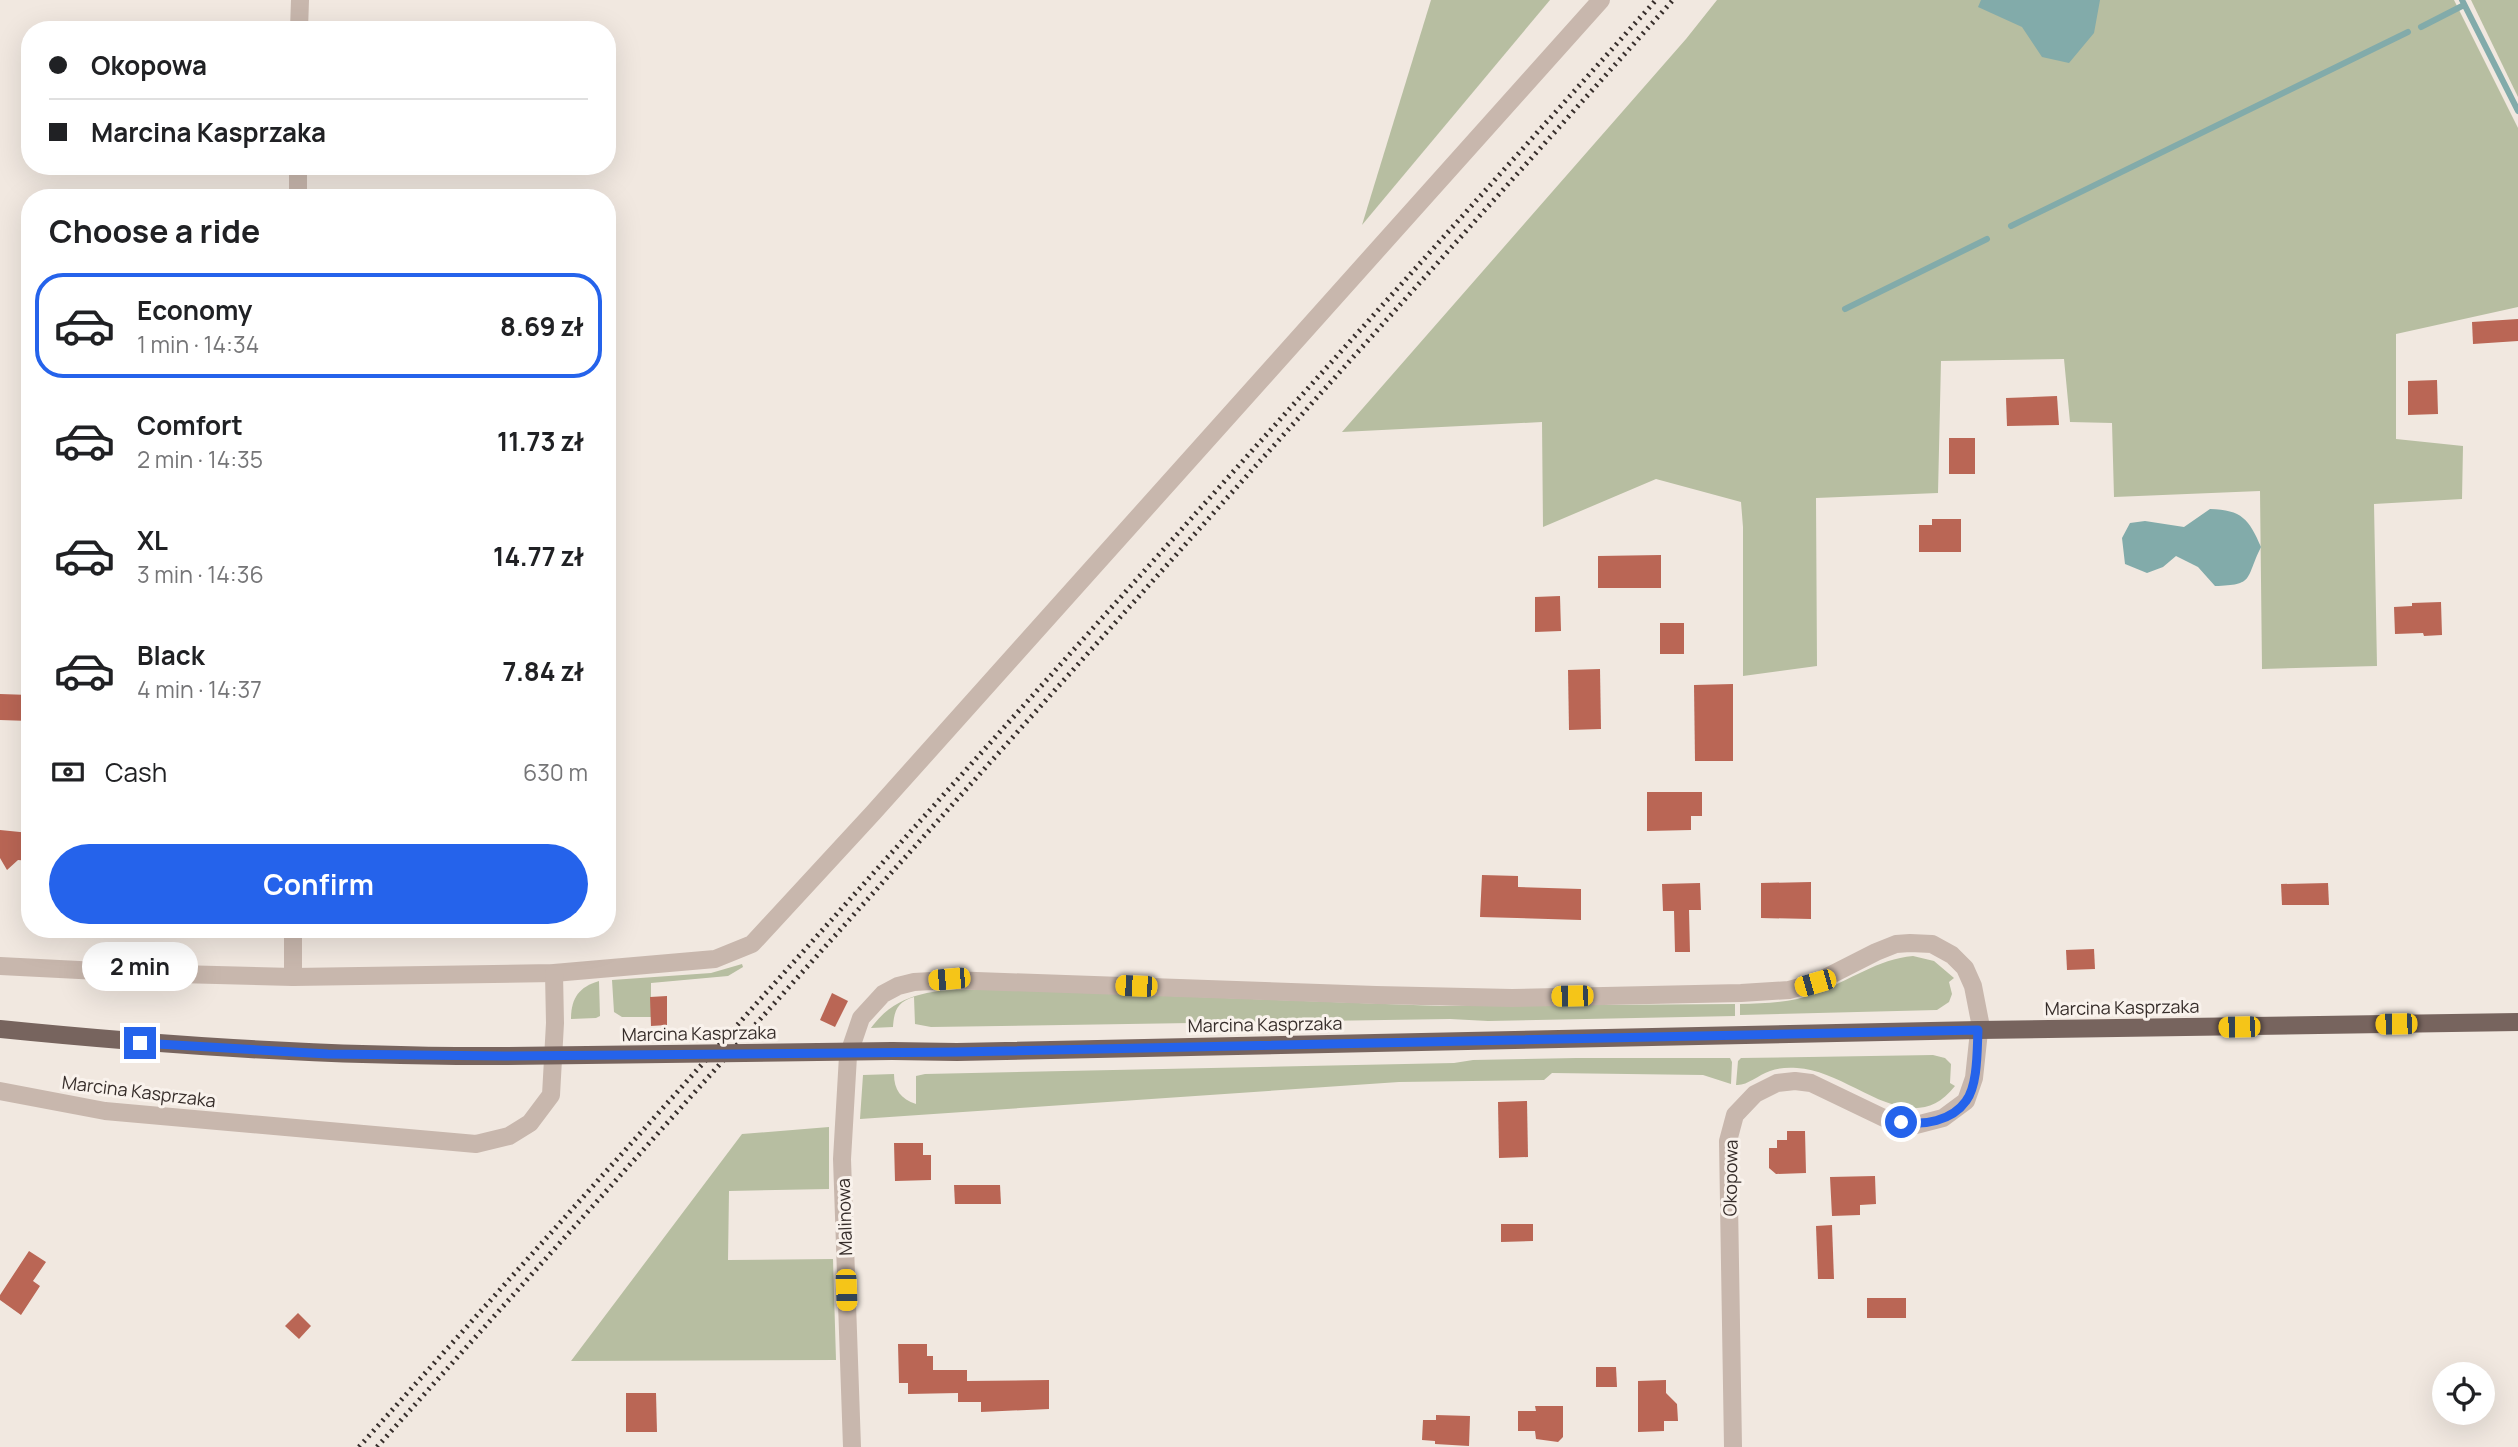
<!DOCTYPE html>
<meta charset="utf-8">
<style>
:root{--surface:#fff;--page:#f6f6f6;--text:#202124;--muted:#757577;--line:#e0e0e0;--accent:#2563eb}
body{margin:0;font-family:Manrope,sans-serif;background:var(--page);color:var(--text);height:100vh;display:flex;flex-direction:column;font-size:26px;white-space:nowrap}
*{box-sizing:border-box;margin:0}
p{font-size:23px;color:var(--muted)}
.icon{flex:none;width:38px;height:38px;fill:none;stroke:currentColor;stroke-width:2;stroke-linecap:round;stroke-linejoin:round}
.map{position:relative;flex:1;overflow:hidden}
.panel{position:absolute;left:21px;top:189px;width:595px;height:749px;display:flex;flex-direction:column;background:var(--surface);border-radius:28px;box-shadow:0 7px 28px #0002}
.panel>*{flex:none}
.guide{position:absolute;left:21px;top:21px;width:595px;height:154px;border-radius:28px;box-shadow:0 7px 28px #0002;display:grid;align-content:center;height:154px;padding:0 28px;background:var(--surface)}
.controls{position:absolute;left:2432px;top:1362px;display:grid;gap:14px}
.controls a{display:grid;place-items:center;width:63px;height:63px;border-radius:50%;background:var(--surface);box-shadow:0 7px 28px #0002;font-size:35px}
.end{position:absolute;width:32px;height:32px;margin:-16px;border:9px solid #2563eb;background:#fff;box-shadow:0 0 0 4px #fff}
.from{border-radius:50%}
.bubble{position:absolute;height:49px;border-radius:24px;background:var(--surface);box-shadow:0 7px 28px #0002;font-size:23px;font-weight:700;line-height:49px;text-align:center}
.car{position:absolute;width:21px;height:42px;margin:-21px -10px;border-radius:9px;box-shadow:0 0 5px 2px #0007;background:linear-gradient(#f5c518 24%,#345 0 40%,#f5c518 0 76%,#345 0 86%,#f5c518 0)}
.guide b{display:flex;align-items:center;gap:24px;height:66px;font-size:26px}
.guide b+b{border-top:2px solid var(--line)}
.guide i{width:18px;height:18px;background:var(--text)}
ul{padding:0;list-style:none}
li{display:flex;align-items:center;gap:21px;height:105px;margin:0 14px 10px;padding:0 14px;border:4px solid transparent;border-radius:28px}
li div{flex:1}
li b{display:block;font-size:26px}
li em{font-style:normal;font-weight:700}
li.current{border-color:var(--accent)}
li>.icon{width:63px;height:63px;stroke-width:1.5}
h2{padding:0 28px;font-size:32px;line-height:84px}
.pay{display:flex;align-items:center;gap:18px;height:77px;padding:0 28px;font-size:26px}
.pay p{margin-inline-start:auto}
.action{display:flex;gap:14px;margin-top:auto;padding:14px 28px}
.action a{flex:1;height:80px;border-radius:42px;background:var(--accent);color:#fff;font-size:28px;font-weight:700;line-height:80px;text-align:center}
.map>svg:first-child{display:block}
</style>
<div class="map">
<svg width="2518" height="1447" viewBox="0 0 2518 1447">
<rect width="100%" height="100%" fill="#f1e8e0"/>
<g fill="#b7bea1">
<path d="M1431,0H1550L1362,225Z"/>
<path d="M1717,0H2454L2518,128V307L2396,334V439L2463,446L2462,499L2374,504L2377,666L2262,669L2260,491L2114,497L2112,423L2070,422L2064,359L1941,361L1938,493L1816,498L1817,666L1743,676V527L1741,502L1656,479L1543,527L1542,422L1342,432L1686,39Z"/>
<path d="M2471,0H2518V97Z"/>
<path d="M1913,956L1934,961L1954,978L1949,982L1952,994L1949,1002L1937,1010L1740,1015V1004C1766,1003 1792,1003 1816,993C1849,981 1878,959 1913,956Z"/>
<path d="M742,964L743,967L728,976L651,983V1017H622L614,1012L612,980L711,973Z"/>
<path d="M599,981L600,1016L596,1018L571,1019C571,998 579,987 599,981Z"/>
<path d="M1009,990L1440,1006L1735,1004V1016L1488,1021L1450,1019L931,1027L915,1024L914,997C897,1002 894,1011 893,1027L871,1028C904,982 959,990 1009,990Z"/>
<path d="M1933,1055L1945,1058L1951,1064L1950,1083L1955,1086C1910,1144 1851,1070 1797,1068C1788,1067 1778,1068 1770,1071C1758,1075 1747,1086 1736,1085L1738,1061L1741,1058Z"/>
<path d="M1576,1058H1730L1732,1062L1731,1084L1703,1075L1552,1073L1544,1080L1399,1082L860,1119L863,1075L894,1074C894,1090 901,1099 916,1104V1076L925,1074L1454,1063L1473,1060Z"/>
<path d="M829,1127V1189L729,1191L728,1260L833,1259L836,1360L571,1361L742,1134Z"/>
</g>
<g fill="#82abaa">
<path d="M1981,0H2100L2094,33L2069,63L2042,57L2022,27L1978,7Z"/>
<path d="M2210,509C2242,510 2249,519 2261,547C2245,579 2255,585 2215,586L2198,567L2176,556L2163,567L2147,573L2125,564L2122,538L2130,523L2145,521L2184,527Z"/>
</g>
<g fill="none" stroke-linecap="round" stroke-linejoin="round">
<g stroke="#82abaa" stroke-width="6">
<path d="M2462,0L2518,111"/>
<path d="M2421,27L2464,5"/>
<path d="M2011,226L2408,32"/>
<path d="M1845,309L1987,239"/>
</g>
</g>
<g fill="#ba6655">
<path d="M2518,319V341L2473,344L2472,322Z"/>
<path d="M2437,380L2438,414L2408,415V381Z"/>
<path d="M2057,396L2059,425L2007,426L2006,398Z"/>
<rect x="1949" y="438" width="26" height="36"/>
<path d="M1932,519H1961V552H1919V525H1932Z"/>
<path d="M1661,555V588H1598V556Z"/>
<path d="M1560,596L1561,631L1535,632V597Z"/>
<path d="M2441,602L2442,635L2424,636L2423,633L2395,634L2394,607L2412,606V603Z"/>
<rect x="1660" y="623" width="24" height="31"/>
<path d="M1600,669L1601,729L1569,730L1568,670Z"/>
<path d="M1733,684V761H1695L1694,685Z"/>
<path d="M0,694L30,695V721L0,720Z"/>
<path d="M1647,792H1702V816H1691V830L1647,831Z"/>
<path d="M0,830L30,833V861L18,860L7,870L0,858Z"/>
<path d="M1482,875L1518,876V887L1581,889V920L1480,917Z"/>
<path d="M1811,882V919L1761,918V883Z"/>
<path d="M1700,883L1701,910H1689L1690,952H1675L1674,911H1663L1662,884Z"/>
<path d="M2328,883L2329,905H2282L2281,884Z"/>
<path d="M2094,949L2095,969L2067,970L2066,950Z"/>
<path d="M832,993L848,1001L835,1027L820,1020Z"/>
<path d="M667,996V1025L651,1026L650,997Z"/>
<path d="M1527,1101L1528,1157L1499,1158L1498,1102Z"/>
<path d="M1787,1131H1805L1806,1173L1776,1174L1769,1168V1148H1777V1140H1787Z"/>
<path d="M894,1143H923V1155H931V1180L895,1181Z"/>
<path d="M1875,1176L1876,1204L1860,1205V1215L1832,1216L1830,1177Z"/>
<path d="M954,1185H1000L1001,1204H955Z"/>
<path d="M1501,1224H1533V1241L1501,1242Z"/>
<path d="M1832,1225L1834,1279H1818L1816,1226Z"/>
<path d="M29,1251L46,1262L33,1281L40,1286L21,1315L0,1300V1295Z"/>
<rect x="1867" y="1298" width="39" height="20"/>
<path d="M298,1313L311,1326L299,1339L285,1326Z"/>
<path d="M898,1344H927V1356H933V1370H967V1381L1049,1380V1409L981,1412V1402H958V1393L908,1394V1383H899Z"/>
<path d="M1596,1367H1616L1617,1387H1596Z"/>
<path d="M1666,1380V1393L1677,1404L1678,1421H1664V1431L1638,1432V1381Z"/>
<path d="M626,1393H656L657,1432H626Z"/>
<path d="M1535,1406H1563V1437L1558,1442L1536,1439L1535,1431H1518V1411H1536Z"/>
<path d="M1436,1415L1470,1416L1469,1446L1435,1444V1441L1422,1440L1423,1420H1436Z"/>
</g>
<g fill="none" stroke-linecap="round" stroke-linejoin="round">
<g stroke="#c8b7ad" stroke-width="18">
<path d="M299,30L300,0"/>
<path d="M298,198V166"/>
<path d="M293,929V977"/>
<path d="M0,966L138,973L293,977L554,973L715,959L752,944L873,813L1601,0"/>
<path d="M0,1091L105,1111L476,1144L509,1136L530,1123L551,1095L555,1023L554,973"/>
<path d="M852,1447L842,1159L848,1056L861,1018L883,994L898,986L914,982L949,980L1376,995L1512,998L1741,993L1789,990L1815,983L1876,952L1896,944L1910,943L1932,944L1952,955L1965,968L1973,986L1980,1022L1974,1078L1966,1101L1943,1118L1916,1125L1886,1119L1811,1083L1795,1081L1777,1083L1755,1094L1735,1115L1728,1141L1733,1447"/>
</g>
<g stroke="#77645e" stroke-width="18">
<path d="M0,1029C168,1046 335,1057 504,1056"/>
<path d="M892,1051L957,1052L1978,1030L2518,1022"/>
</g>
<g stroke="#372e2b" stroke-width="5" stroke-dasharray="2 5" stroke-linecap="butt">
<path d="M359,1447L1656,0"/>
<path d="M377,1447L1673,0"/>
</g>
<path stroke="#77645e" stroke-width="18" d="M504,1056L892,1051"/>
</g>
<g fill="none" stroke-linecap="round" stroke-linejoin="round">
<path stroke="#2563eb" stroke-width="9" d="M140,1043L328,1054L504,1056L957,1052L1978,1030C1977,1050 1978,1085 1966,1101C1952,1121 1923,1126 1901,1122"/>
</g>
<g text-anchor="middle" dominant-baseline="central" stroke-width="6" stroke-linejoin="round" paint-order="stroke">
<g font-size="18" fill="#372e2b" stroke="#f9f2ec">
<text transform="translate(2122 1007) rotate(-1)">Marcina Kasprzaka</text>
<text transform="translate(1265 1024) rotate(-1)">Marcina Kasprzaka</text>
<text transform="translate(699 1033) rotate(-1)">Marcina Kasprzaka</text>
<text transform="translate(139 1091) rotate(7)">Marcina Kasprzaka</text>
<text transform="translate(1730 1178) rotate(-89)">Okopowa</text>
<text transform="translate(844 1217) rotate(-92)">Malinowa</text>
</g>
</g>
</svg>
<div class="controls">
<a><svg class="icon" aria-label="locate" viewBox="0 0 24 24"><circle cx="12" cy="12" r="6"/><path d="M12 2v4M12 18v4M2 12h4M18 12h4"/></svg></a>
</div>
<i class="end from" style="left:1901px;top:1122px"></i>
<i class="end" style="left:140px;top:1043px"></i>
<div class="bubble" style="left:82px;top:942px;width:116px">2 min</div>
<i class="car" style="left:949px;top:979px;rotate:265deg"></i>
<i class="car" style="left:1815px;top:983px;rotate:254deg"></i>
<i class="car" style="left:1136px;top:986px;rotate:272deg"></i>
<i class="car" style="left:1572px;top:996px;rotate:269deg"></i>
<i class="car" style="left:2396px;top:1024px;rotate:269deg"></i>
<i class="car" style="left:2239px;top:1027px;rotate:269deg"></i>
<i class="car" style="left:846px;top:1290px;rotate:178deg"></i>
<div class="guide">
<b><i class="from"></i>Okopowa</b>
<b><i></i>Marcina Kasprzaka</b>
</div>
<section class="panel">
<h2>Choose a ride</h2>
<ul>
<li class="current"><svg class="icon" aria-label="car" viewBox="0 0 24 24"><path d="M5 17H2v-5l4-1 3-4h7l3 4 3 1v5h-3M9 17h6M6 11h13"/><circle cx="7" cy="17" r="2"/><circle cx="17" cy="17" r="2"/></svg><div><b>Economy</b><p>1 min · 14:34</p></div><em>8.69 zł</em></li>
<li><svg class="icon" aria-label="car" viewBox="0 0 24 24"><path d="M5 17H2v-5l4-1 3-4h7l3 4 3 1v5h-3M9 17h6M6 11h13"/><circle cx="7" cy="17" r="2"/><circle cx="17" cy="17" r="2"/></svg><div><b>Comfort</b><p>2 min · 14:35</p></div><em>11.73 zł</em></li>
<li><svg class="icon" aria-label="car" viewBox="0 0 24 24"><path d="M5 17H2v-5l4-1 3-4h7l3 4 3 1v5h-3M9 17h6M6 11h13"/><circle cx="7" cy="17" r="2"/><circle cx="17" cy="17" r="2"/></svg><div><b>XL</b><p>3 min · 14:36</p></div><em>14.77 zł</em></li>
<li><svg class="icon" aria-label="car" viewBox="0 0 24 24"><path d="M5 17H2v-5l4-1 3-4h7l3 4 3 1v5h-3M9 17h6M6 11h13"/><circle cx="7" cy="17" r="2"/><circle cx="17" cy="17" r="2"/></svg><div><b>Black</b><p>4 min · 14:37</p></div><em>7.84 zł</em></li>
</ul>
<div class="pay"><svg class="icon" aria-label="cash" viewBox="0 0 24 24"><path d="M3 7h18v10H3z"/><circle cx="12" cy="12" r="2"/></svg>Cash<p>630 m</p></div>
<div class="action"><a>Confirm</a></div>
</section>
</div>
